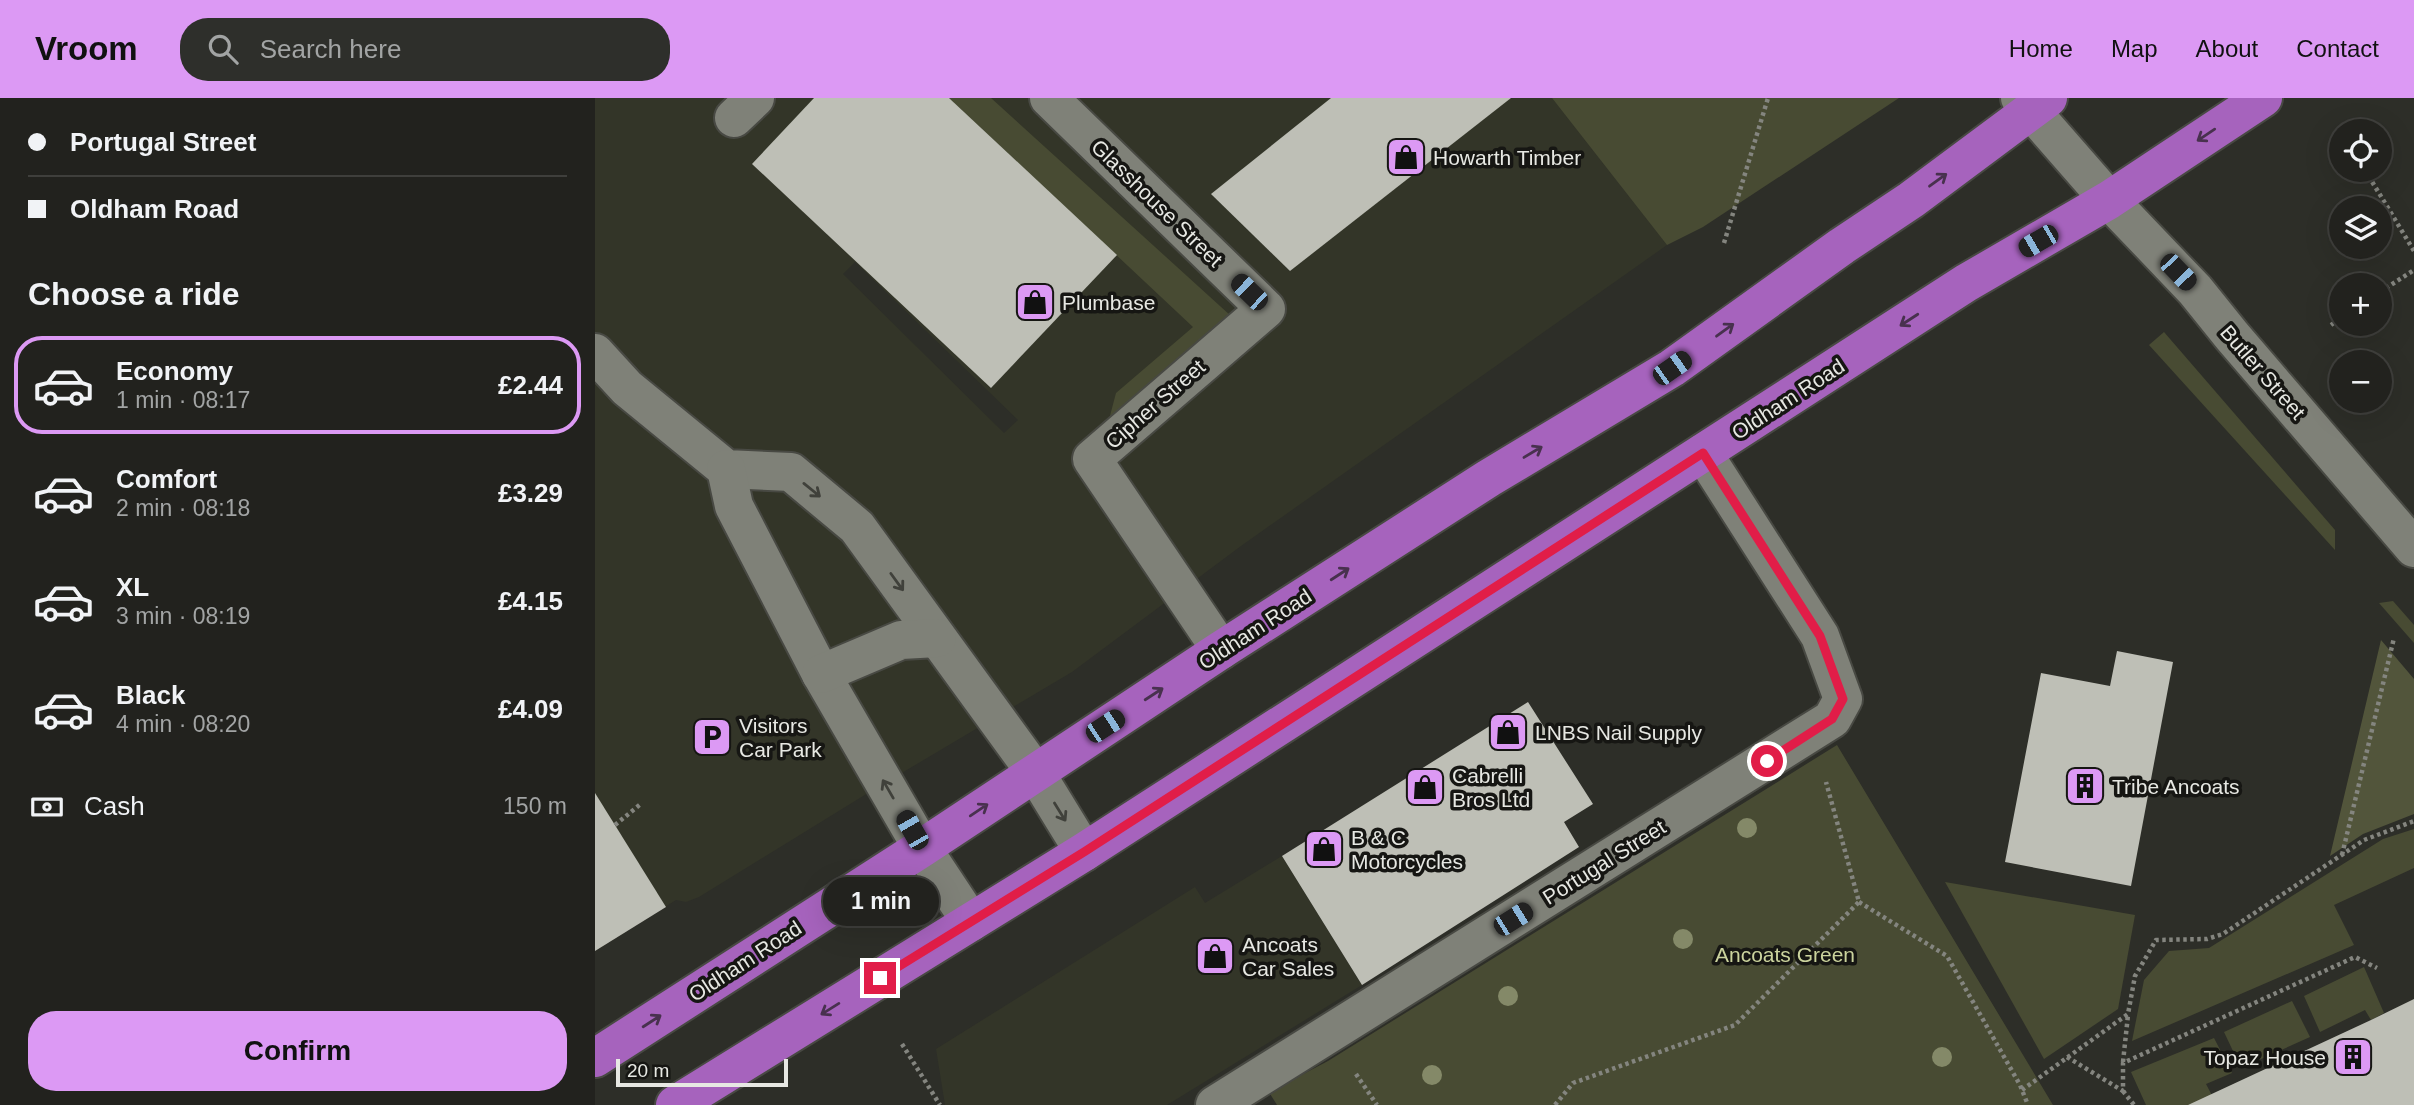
<!DOCTYPE html>
<meta charset="utf-8">
<style>
:root{--surface:#22221e;--page:#2e2f2b;--text:#f1f3f6;--muted:#a2a4a4;--line:#3f3f3c;--accent:#dc99f4}
body{margin:0;font-family:Arial,sans-serif;background:var(--page);color:var(--text);height:100vh;display:flex;flex-direction:column;font-size:26px;white-space:nowrap}
*{box-sizing:border-box;margin:0}
p{font-size:23px;color:var(--muted)}
.icon{flex:none;width:38px;height:38px;fill:none;stroke:currentColor;stroke-width:2;stroke-linecap:round;stroke-linejoin:round}
.map{position:relative;flex:1;overflow:hidden}
.side{display:flex;flex-direction:column;background:var(--surface);width:595px}
.side>*{flex:none}
.banner{display:grid;align-content:center;height:154px;padding:0 28px;background:var(--surface)}
.buttons{position:absolute;left:1734px;top:21px;display:grid;gap:14px}
.buttons a{display:grid;place-items:center;width:63px;height:63px;border-radius:50%;background:var(--surface);box-shadow:0 7px 28px #0002,0 0 0 2px var(--line);font-size:35px}
.scale{position:absolute;left:21px;bottom:18px;width:172px;box-sizing:border-box;padding-left:7px;border:4px solid #e7e8e3;border-top:0;font-size:19px;line-height:24px;white-space:nowrap;color:#e7e8e3;-webkit-text-stroke:5px #161613;paint-order:stroke}
.end{position:absolute;width:32px;height:32px;margin:-16px;border:9px solid #e11d48;background:#fff;box-shadow:0 0 0 4px #fff}
.from{border-radius:50%}
.bubble{position:absolute;height:49px;border-radius:24px;background:var(--surface);box-shadow:0 7px 28px #0002,0 0 0 2px var(--line);font-size:23px;font-weight:800;line-height:49px;text-align:center}
.car{position:absolute;width:21px;height:42px;margin:-21px -10px;border-radius:9px;box-shadow:0 0 5px 2px #0007;background:linear-gradient(#222 24%,#8ab4d8 0 40%,#222 0 76%,#8ab4d8 0 86%,#222 0)}
.banner b{display:flex;align-items:center;gap:24px;height:66px;font-size:26px}
.banner b+b{border-top:2px solid var(--line)}
.banner i{width:18px;height:18px;background:var(--text)}
ul{padding:0;list-style:none}
li{display:flex;align-items:center;gap:21px;height:98px;margin:0 14px 10px;padding:0 14px;border:4px solid transparent;border-radius:28px}
li div{flex:1}
li b{display:block;font-size:26px}
li em{font-style:normal;font-weight:800}
li.selected{border-color:var(--accent)}
li>.icon{width:63px;height:63px;stroke-width:1.5}
h2{padding:0 28px;font-size:32px;line-height:84px}
.pay{display:flex;align-items:center;gap:18px;height:77px;padding:0 28px;font-size:26px}
.pay p{margin-inline-start:auto}
.primary-button{display:flex;gap:14px;margin-top:auto;padding:14px 28px}
.primary-button a{flex:1;height:80px;border-radius:28px;background:var(--accent);color:#111;font-size:28px;font-weight:800;line-height:80px;text-align:center}
header{display:flex;align-items:center;gap:42px;box-sizing:border-box;height:98px;padding:0 35px;background:var(--accent);color:#111}
header strong{font-size:33px}
nav{display:flex;gap:38px;margin-inline-start:auto;font-size:24px}
.search{width:490px;height:63px;background:var(--page);display:flex;align-items:center;gap:18px;box-sizing:border-box;padding:0 24px;border-radius:28px;color:var(--muted);font-size:26px}
main{display:flex;flex:1;min-height:0}
.map>svg:first-child{display:block}
</style>
<header>
<strong>Vroom</strong>
<div class="search"><svg class="icon" aria-label="search" viewBox="0 0 24 24"><circle cx="10" cy="10" r="6"/><path d="M15 15l6 6"/></svg>Search here</div>
<nav><a>Home</a><a>Map</a><a>About</a><a>Contact</a></nav>
</header>
<main>
<section class="side">
<div class="banner">
<b><i class="from"></i>Portugal Street</b>
<b><i></i>Oldham Road</b>
</div>
<h2>Choose a ride</h2>
<ul>
<li class="selected"><svg class="icon" aria-label="car" viewBox="0 0 24 24"><path d="M5 17H2v-5l4-1 3-4h7l3 4 3 1v5h-3M9 17h6M6 11h13"/><circle cx="7" cy="17" r="2"/><circle cx="17" cy="17" r="2"/></svg><div><b>Economy</b><p>1 min · 08:17</p></div><em>£2.44</em></li>
<li><svg class="icon" aria-label="car" viewBox="0 0 24 24"><path d="M5 17H2v-5l4-1 3-4h7l3 4 3 1v5h-3M9 17h6M6 11h13"/><circle cx="7" cy="17" r="2"/><circle cx="17" cy="17" r="2"/></svg><div><b>Comfort</b><p>2 min · 08:18</p></div><em>£3.29</em></li>
<li><svg class="icon" aria-label="car" viewBox="0 0 24 24"><path d="M5 17H2v-5l4-1 3-4h7l3 4 3 1v5h-3M9 17h6M6 11h13"/><circle cx="7" cy="17" r="2"/><circle cx="17" cy="17" r="2"/></svg><div><b>XL</b><p>3 min · 08:19</p></div><em>£4.15</em></li>
<li><svg class="icon" aria-label="car" viewBox="0 0 24 24"><path d="M5 17H2v-5l4-1 3-4h7l3 4 3 1v5h-3M9 17h6M6 11h13"/><circle cx="7" cy="17" r="2"/><circle cx="17" cy="17" r="2"/></svg><div><b>Black</b><p>4 min · 08:20</p></div><em>£4.09</em></li>
</ul>
<div class="pay"><svg class="icon" aria-label="cash" viewBox="0 0 24 24"><path d="M3 7h18v10H3z"/><circle cx="12" cy="12" r="2"/></svg>Cash<p>150 m</p></div>
<div class="primary-button"><a>Confirm</a></div>
</section>
<div class="map">
<svg width="1819" height="1007" viewBox="0 0 1819 1007">
<rect width="100%" height="100%" fill="#2d2e28"/>
<g fill="#333528" fill-rule="evenodd">
<path d="M0,0H957L1072,147L646,448L477,574L273,695L104,799L91,804L81,802L0,853ZM260,164L423,322L409,335L248,176Z"/>
<path d="M687,758L767,887L572,1007H350L341,951L600,789L610,805Z"/>
</g>
<g fill="#484b33">
<path d="M354,0H396L636,218L512,329L521,295L598,229Z"/>
<path d="M957,0H1304L1108,129L1072,147Z"/>
<path d="M1569,234L1740,432V452L1554,247Z"/>
<path d="M1798,503L1819,527V545L1784,505Z"/>
<path d="M1242,647L1458,1007H682L674,994L733,963Z"/>
<path d="M1819,731V770L1739,807L1759,847L1537,943L1549,882L1574,853L1614,850L1788,741Z"/>
<path d="M1350,784L1540,817L1523,911L1449,961Z"/>
<path d="M1769,869L1789,915L1776,922L1770,912L1725,934L1709,898Z"/>
<path d="M1697,903L1715,939L1646,970L1629,934Z"/>
<path d="M1619,940L1637,975L1611,986L1622,1007H1551L1536,974Z"/>
</g>
<path fill="#52553b" d="M1786,542L1819,581V716L1768,736L1735,758Z"/>
<g fill="#bebfb6">
<path d="M219,0H354L522,157L396,290L157,66Z"/>
<path d="M736,0H916L695,173L616,96Z"/>
<path d="M1522,553L1578,564L1536,788L1410,764L1446,575L1515,588Z"/>
<path d="M933,604L998,706L969,724L984,749L767,887L687,758Z"/>
<path d="M0,695L71,809L0,853Z"/>
<path d="M1819,901V1007H1593L1776,922Z"/>
</g>
<g fill="none" stroke-linecap="round" stroke-linejoin="round">
<g stroke="#484943" stroke-width="42">
<g id="minor">
<path d="M454,0L671,211L497,361L626,552"/>
<path d="M1425,0L1514,102L1600,192L1637,238L1819,450"/>
<path d="M139,20L160,0"/>
<path d="M0,255L32,290L131,371L196,374L262,429L440,674L489,754"/>
<path d="M131,371L139,408L226,576L327,750L376,824"/>
<path d="M226,576L306,542L342,540"/>
<path d="M620,1007L1237,621L1248,601L1225,538L1108,355"/>
</g>
</g>
<g stroke="#484943" stroke-width="42">
<g id="highway">
<path d="M0,960L327,750L626,552L894,380L1077,270L1247,148L1316,102L1453,0"/>
<path d="M80,1007L489,754L1371,185L1514,102L1668,0"/>
</g>
</g>
<g stroke="#84857f" stroke-width="4.5" stroke-dasharray="3.5 3.5" stroke-linecap="butt">
<path d="M1744,29L1747,33"/>
<path d="M1770,72L1819,153"/>
<path d="M1129,145L1173,0"/>
<path d="M1785,194L1819,172"/>
<path d="M1736,227L1746,220"/>
<path d="M20,727L47,705"/>
<path d="M1747,757L1799,540"/>
<path d="M1264,804L1352,858L1425,987L1433,1007"/>
<path d="M307,946L345,1007"/>
<path d="M1472,959L1528,993V965L1760,859L1782,870"/>
<path d="M1528,964L1533,917"/>
<path d="M761,976L782,1007"/>
<path d="M1427,992L1533,916L1540,878L1561,842L1612,841L1628,836L1769,742L1819,723"/>
<path d="M1528,993L1539,1007"/>
<path d="M960,1007L978,985L1140,927L1264,804L1231,684"/>
</g>
<use href="#minor" stroke="#7f8178" stroke-width="38"/>
<use href="#highway" stroke="#a663bd" stroke-width="38"/>
</g>
<g fill="#848968">
<circle cx="1152" cy="730" r="10"/>
<circle cx="1088" cy="841" r="10"/>
<circle cx="913" cy="898" r="10"/>
<circle cx="1347" cy="959" r="10"/>
<circle cx="837" cy="977" r="10"/>
</g>
<defs><path id="oneway-shaft" d="M-6 0H5M1.5-3L5.5 0L1.5 3" fill="none" stroke-width="1.6" stroke-linecap="round" stroke-linejoin="round" transform="scale(1.75)"/></defs>
<g stroke="#48314e">
<use href="#oneway-shaft" transform="translate(1611 37) rotate(146)"/>
<use href="#oneway-shaft" transform="translate(1343 82) rotate(-36)"/>
<use href="#oneway-shaft" transform="translate(1314 222) rotate(147)"/>
<use href="#oneway-shaft" transform="translate(1130 232) rotate(-36)"/>
<use href="#oneway-shaft" transform="translate(938 354) rotate(-31)"/>
<use href="#oneway-shaft" transform="translate(745 476) rotate(-33)"/>
<use href="#oneway-shaft" transform="translate(559 596) rotate(-33)"/>
<use href="#oneway-shaft" transform="translate(384 712) rotate(-34)"/>
<use href="#oneway-shaft" transform="translate(235 911) rotate(148)"/>
<use href="#oneway-shaft" transform="translate(57 923) rotate(-33)"/>
</g>
<g stroke="#40413b">
<use href="#oneway-shaft" transform="translate(217 392) rotate(39)"/>
<use href="#oneway-shaft" transform="translate(302 484) rotate(54)"/>
<use href="#oneway-shaft" transform="translate(293 691) rotate(-120)"/>
<use href="#oneway-shaft" transform="translate(465 714) rotate(58)"/>
</g>
<g fill="none" stroke-linecap="round" stroke-linejoin="round">
<path stroke="#e11d48" stroke-width="9" d="M285,880L489,754L1108,355L1225,538L1248,601L1237,621L1172,663"/>
</g>
<defs>
<g id="shop-square" transform="scale(2.0125)"><rect x="-9" y="-9" width="18" height="18" rx="4" fill="#dc99f4" stroke="#161613"/><path d="M-5-2.5h2.3a2.7 3.5 0 0 1 5.4 0H5L5.5 6h-11ZM-1.5-2.5h3a1.5 2.3 0 0 0-3 0Z" fill="#111"/></g>
<g id="parking-square" transform="scale(2.0125)"><rect x="-9" y="-9" width="18" height="18" rx="4" fill="#dc99f4" stroke="#161613"/><path d="M-3.5-5.5H1a3.5 3.5 0 0 1 0 7H-1V5.5H-3.5ZM-1-3.4V-.6H.8a1.4 1.4 0 0 0 0-2.8Z" fill="#111"/></g>
<g id="building-square" transform="scale(2.0125)"><rect x="-9" y="-9" width="18" height="18" rx="4" fill="#dc99f4" stroke="#161613"/><path d="M-4-6H4V6H1V3H-1V6H-4ZM-2.5-4.3h1.7v1.8h-1.7ZM.8-4.3h1.7v1.8H.8ZM-2.5-1h1.7V.8h-1.7ZM.8-1h1.7V.8H.8Z" fill="#111"/></g>
</defs>
<g fill-rule="evenodd">
<use href="#shop-square" x="811" y="59"/>
<use href="#shop-square" x="440" y="204"/>
<use href="#shop-square" x="913" y="634"/>
<use href="#parking-square" x="117" y="639"/>
<use href="#building-square" x="1490" y="688"/>
<use href="#shop-square" x="830" y="689"/>
<use href="#shop-square" x="729" y="751"/>
<use href="#shop-square" x="620" y="858"/>
<use href="#building-square" x="1758" y="959"/>
</g>
<g text-anchor="middle" dominant-baseline="central" stroke-width="7" stroke-linejoin="round" paint-order="stroke">
<g font-size="21" fill="#e7e8e3" stroke="#161613" text-anchor="start">
<text x="838" y="59">Howarth Timber</text>
<text x="467" y="204">Plumbase</text>
<text x="144" y="627">Visitors<tspan x="144" dy="24">Car Park</tspan></text>
<text x="940" y="634">LNBS Nail Supply</text>
<text x="857" y="677">Cabrelli<tspan x="857" dy="24">Bros Ltd</tspan></text>
<text x="1517" y="688">Tribe Ancoats</text>
<text x="756" y="739">B &amp; C<tspan x="756" dy="24">Motorcycles</tspan></text>
<text x="647" y="846">Ancoats<tspan x="647" dy="24">Car Sales</tspan></text>
<text x="1731" y="959" text-anchor="end">Topaz House</text>
</g>
<g font-size="21" fill="#e7e8e3" stroke="#161613">
<text transform="translate(562 105) rotate(44)">Glasshouse Street</text>
<text transform="translate(1668 274) rotate(49)">Butler Street</text>
<text transform="translate(1193 301) rotate(-33)">Oldham Road</text>
<text transform="translate(560 306) rotate(-41)">Cipher Street</text>
<text transform="translate(660 531) rotate(-33)">Oldham Road</text>
<text transform="translate(1009 764) rotate(-32)">Portugal Street</text>
<text transform="translate(150 863) rotate(-33)">Oldham Road</text>
</g>
<g font-size="21" fill="#cbd39d" stroke="#161613">
<text x="1190" y="856">Ancoats Green</text>
</g>
</g>
</svg>
<div class="buttons">
<a><svg class="icon" aria-label="locate" viewBox="0 0 24 24"><circle cx="12" cy="12" r="6"/><path d="M12 2v4M12 18v4M2 12h4M18 12h4"/></svg></a>
<a><svg class="icon" aria-label="layers" viewBox="0 0 24 24"><path d="M12 4l9 5-9 5-9-5zM3 14l9 5 9-5"/></svg></a>
<a>+</a>
<a>−</a>
</div>
<div class="scale">20 m</div>
<i class="end from" style="left:1172px;top:663px"></i>
<i class="end" style="left:285px;top:880px"></i>
<div class="bubble" style="left:228px;top:779px;width:116px">1 min</div>
<i class="car" style="left:1443px;top:143px;rotate:240deg"></i>
<i class="car" style="left:1583px;top:174px;rotate:136deg"></i>
<i class="car" style="left:654px;top:194px;rotate:314deg"></i>
<i class="car" style="left:1077px;top:270px;rotate:55deg"></i>
<i class="car" style="left:510px;top:628px;rotate:57deg"></i>
<i class="car" style="left:317px;top:732px;rotate:330deg"></i>
<i class="car" style="left:918px;top:821px;rotate:58deg"></i>
</div>
</main>
